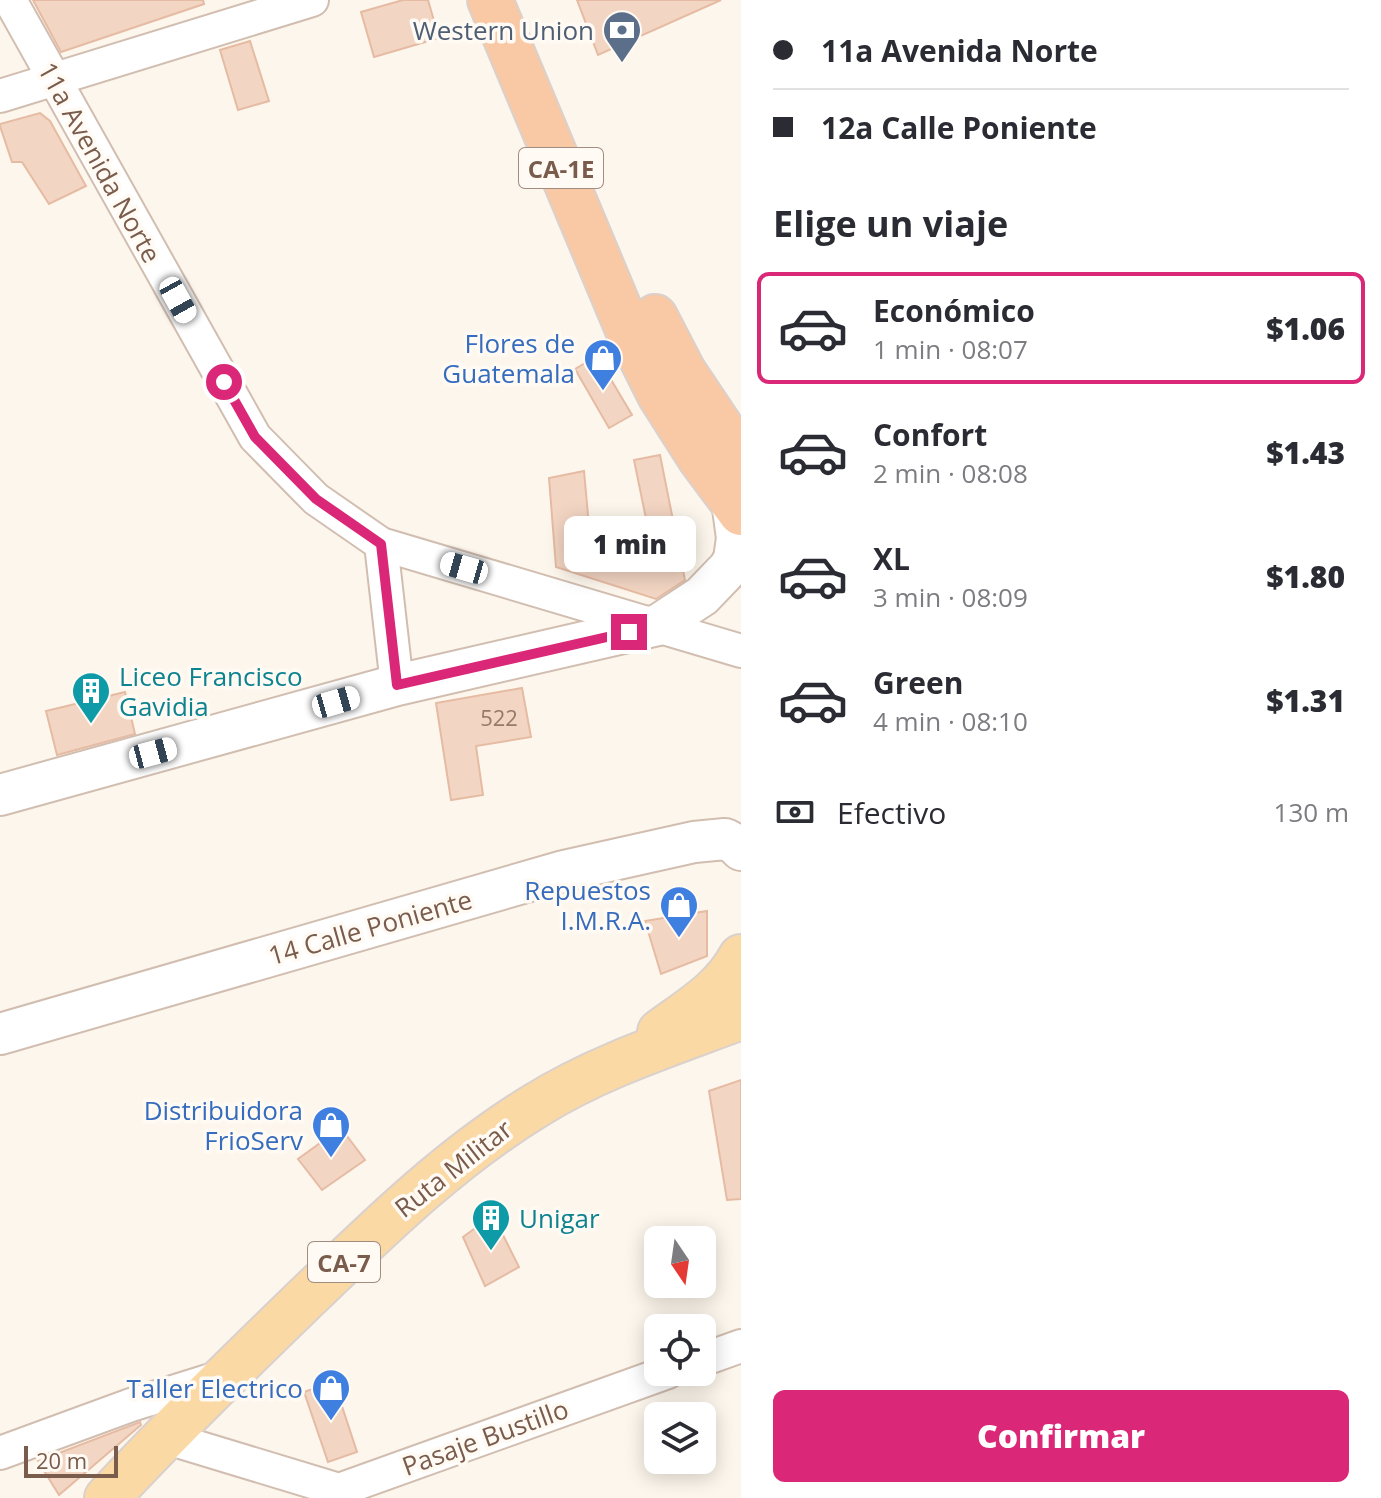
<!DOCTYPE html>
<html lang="es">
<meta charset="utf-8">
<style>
:root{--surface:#fff;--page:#f2f2f3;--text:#2b2b33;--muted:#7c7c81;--line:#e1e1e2;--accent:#db2777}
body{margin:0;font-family:"Open Sans",sans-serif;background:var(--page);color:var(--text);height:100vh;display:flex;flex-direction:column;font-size:30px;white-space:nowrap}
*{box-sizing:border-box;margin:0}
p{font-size:26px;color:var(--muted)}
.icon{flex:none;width:44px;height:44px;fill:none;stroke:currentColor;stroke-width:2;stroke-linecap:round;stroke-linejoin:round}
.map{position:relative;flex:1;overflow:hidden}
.sheet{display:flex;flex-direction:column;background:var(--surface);width:640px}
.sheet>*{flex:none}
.guide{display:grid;align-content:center;height:176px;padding:0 32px;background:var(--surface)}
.needle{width:52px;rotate:167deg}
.controls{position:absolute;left:644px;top:1226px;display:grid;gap:16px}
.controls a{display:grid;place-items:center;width:72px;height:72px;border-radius:12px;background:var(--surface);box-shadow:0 4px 20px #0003;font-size:40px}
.scale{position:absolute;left:24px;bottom:20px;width:94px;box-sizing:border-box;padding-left:8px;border:4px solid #7a5c4d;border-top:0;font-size:22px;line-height:28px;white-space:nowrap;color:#7a5c4d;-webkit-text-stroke:6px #fffaf3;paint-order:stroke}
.end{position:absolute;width:36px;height:36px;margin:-18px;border:10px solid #db2777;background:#fff;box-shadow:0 0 0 4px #fff}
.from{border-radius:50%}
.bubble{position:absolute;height:56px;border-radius:12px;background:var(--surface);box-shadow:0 4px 20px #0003;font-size:26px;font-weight:800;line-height:56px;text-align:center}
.car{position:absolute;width:24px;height:48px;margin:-24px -12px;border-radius:10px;box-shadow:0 0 6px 2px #0007;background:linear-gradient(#fff 24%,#345 0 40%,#fff 0 76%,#345 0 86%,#fff 0)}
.guide b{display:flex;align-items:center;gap:28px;height:76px;font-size:30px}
.guide b+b{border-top:2px solid var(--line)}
.guide i{width:20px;height:20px;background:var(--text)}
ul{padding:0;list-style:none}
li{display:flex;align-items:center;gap:24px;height:112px;margin:0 16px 12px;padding:0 16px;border:4px solid transparent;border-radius:12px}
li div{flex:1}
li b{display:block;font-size:30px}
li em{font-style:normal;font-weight:800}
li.selected{border-color:var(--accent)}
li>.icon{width:72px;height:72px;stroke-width:1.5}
h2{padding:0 32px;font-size:36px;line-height:96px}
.pay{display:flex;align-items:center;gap:20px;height:88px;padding:0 32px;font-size:30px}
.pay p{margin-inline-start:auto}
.button{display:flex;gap:16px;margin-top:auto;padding:16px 32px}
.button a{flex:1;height:92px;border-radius:12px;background:var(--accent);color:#fff;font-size:32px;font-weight:800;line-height:92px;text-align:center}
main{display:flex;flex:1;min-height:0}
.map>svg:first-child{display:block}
</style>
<main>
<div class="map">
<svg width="741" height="1498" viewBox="0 0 741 1498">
<rect width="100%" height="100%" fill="#fdf6ec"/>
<g fill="#f3d5c3" stroke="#e6bba3" stroke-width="2">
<path d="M33,0H203L204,4L61,52Z"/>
<path d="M403,0H428L439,38L374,57L361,12Z"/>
<path d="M577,0H721L598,55Z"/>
<path d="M250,41L269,101L238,110L220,50Z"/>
<path d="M40,113L50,121L86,186L49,204L22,162H12L0,126V124Z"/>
<path d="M597,356L632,415L609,428L575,369Z"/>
<path d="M660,455L685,580L656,599L556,567L549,478L584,471L589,526L651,543L634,460Z"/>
<path d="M522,688L531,737L476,746L483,795L451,800L436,703Z"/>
<path d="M125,692L135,734L57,755L46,711Z"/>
<path d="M707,911V956L661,974L645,921Z"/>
<path d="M741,1080V1199L727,1200L709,1091Z"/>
<path d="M341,1128L365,1160L322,1190L298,1159Z"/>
<path d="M493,1215L519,1267L485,1286L463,1237Z"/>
<path d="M334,1382L357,1452L328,1462L304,1392Z"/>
<path d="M140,1422L141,1425L59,1495L38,1461Z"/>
</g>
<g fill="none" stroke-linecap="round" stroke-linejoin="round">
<g stroke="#d1beb0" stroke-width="36">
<g id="minor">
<path d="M10,0L255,437L316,499L381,544L741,651"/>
<path d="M0,96L312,0"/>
<path d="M381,544L397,685"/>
<path d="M702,1360L741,1346"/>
<path d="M164,1437L339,1490L668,1372"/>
<path d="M0,1453L131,1405L224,1376"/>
</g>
</g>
<g stroke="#d1beb0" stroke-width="44">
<g id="tertiary">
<path d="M0,795L397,685L658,625L702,596L729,568L734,559L737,538L732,501"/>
<path d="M0,1034L564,871L694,842L725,839L735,844L741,850"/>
</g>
</g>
<g stroke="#dad1cd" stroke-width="48">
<g id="primary">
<path d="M660,1032C691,1009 723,991 741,957"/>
<path d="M107,1498C172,1428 240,1362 308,1296C380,1227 450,1158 535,1106C599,1066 672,1043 741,1017"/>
</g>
</g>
<g stroke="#dad1cd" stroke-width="48">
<g id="trunk">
<path d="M490,0L631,337L660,395L700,458L741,513"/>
<path d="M655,317L683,371L741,458"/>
</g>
</g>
<use href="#minor" stroke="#fff" stroke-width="32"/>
<use href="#tertiary" stroke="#fff" stroke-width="40"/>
<use href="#primary" stroke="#fbd9a5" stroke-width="44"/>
<use href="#trunk" stroke="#f9c8a4" stroke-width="44"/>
</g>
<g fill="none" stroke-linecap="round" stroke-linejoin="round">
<path stroke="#db2777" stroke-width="10" d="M224,382L255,437L316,499L381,544L397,685L629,632"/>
</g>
<defs>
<g id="bank-pin" transform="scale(2)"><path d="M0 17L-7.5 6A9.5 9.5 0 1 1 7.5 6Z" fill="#5c6f8a" stroke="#fffaf3"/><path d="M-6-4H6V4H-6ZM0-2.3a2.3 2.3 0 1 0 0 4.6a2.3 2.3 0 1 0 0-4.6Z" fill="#fff"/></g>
<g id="shop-pin" transform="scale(2)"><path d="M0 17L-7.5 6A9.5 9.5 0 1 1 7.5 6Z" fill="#3f7fe0" stroke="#fffaf3"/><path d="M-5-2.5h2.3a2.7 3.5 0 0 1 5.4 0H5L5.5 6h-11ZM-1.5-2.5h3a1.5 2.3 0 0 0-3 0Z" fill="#fff"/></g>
<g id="building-pin" transform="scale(2)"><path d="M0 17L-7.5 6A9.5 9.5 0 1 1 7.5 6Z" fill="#0f9aa8" stroke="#fffaf3"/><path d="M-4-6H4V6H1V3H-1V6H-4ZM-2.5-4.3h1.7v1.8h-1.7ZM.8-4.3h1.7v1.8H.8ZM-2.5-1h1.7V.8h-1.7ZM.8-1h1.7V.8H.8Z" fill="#fff"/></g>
</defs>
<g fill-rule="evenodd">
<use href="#bank-pin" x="622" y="30"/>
<use href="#shop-pin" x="603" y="358"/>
<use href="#building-pin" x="91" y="691"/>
<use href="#shop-pin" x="679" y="905"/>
<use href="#shop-pin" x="331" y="1125"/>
<use href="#building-pin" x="491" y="1218"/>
<use href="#shop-pin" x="331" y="1388"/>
</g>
<g text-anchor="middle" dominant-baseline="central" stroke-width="7" stroke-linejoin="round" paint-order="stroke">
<g font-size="22" fill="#987a6a">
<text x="499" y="717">522</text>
</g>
<g fill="#fffaf3" stroke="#a28b7f" stroke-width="2">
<rect x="519" y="148" width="84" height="40" rx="6"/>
<rect x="308" y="1242" width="72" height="40" rx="6"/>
</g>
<g font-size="24" font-weight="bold" fill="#7a5c4d">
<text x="561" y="168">CA-1E</text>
<text x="344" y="1262">CA-7</text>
</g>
<g font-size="26" fill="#4e5e75" stroke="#fffaf3" text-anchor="end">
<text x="594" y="30">Western Union</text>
</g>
<g font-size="26" fill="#7a5c4d" stroke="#fffaf3">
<text transform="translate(100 162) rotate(61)">11a Avenida Norte</text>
<text transform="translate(370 927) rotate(-16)">14 Calle Poniente</text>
<text transform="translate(453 1168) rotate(-38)">Ruta Militar</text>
<text transform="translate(485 1437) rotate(-20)">Pasaje Bustillo</text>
</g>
<g font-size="26" fill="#366cbe" stroke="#fffaf3" text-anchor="end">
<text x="575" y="343">Flores de<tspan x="575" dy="30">Guatemala</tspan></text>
<text x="651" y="890">Repuestos<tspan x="651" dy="30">I.M.R.A.</tspan></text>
<text x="303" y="1110">Distribuidora<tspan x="303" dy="30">FrioServ</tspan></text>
<text x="303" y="1388">Taller Electrico</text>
</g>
<g font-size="26" fill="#0d838f" stroke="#fffaf3" text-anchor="start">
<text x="119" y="676">Liceo Francisco<tspan x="119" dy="30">Gavidia</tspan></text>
<text x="519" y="1218">Unigar</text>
</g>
</g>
</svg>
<div class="controls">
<a><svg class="needle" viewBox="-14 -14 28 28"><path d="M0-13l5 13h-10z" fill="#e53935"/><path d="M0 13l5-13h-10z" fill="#7c7c81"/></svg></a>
<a><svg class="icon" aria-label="locate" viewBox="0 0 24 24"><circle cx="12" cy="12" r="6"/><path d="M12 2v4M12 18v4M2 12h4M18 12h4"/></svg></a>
<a><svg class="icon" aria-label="layers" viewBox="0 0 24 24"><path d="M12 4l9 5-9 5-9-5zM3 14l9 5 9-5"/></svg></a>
</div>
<div class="scale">20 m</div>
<i class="end from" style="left:224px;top:382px"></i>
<i class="end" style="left:629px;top:632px"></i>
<div class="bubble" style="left:564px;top:516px;width:132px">1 min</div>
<i class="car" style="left:178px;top:300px;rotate:151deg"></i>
<i class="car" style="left:464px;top:568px;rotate:286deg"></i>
<i class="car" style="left:336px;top:702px;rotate:74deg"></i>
<i class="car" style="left:153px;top:753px;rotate:75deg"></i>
</div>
<section class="sheet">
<div class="guide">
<b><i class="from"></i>11a Avenida Norte</b>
<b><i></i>12a Calle Poniente</b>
</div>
<h2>Elige un viaje</h2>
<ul>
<li class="selected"><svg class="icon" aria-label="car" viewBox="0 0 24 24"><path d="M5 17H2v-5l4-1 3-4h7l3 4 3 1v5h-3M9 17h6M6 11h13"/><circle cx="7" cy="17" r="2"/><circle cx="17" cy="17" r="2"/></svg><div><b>Económico</b><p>1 min · 08:07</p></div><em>$1.06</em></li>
<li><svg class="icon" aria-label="car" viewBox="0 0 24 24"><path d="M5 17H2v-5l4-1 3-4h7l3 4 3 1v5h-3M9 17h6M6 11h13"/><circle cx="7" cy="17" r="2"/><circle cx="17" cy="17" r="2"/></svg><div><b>Confort</b><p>2 min · 08:08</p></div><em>$1.43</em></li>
<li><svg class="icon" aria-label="car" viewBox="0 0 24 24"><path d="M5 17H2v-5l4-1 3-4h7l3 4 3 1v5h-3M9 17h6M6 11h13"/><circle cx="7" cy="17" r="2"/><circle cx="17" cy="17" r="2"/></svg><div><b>XL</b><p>3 min · 08:09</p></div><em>$1.80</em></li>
<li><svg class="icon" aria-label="car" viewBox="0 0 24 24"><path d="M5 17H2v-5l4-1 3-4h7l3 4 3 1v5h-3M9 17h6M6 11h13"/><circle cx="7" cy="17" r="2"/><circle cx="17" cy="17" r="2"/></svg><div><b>Green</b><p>4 min · 08:10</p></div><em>$1.31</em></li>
</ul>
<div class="pay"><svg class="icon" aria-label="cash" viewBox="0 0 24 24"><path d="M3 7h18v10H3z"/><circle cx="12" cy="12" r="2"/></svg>Efectivo<p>130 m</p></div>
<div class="button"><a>Confirmar</a></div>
</section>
</main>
